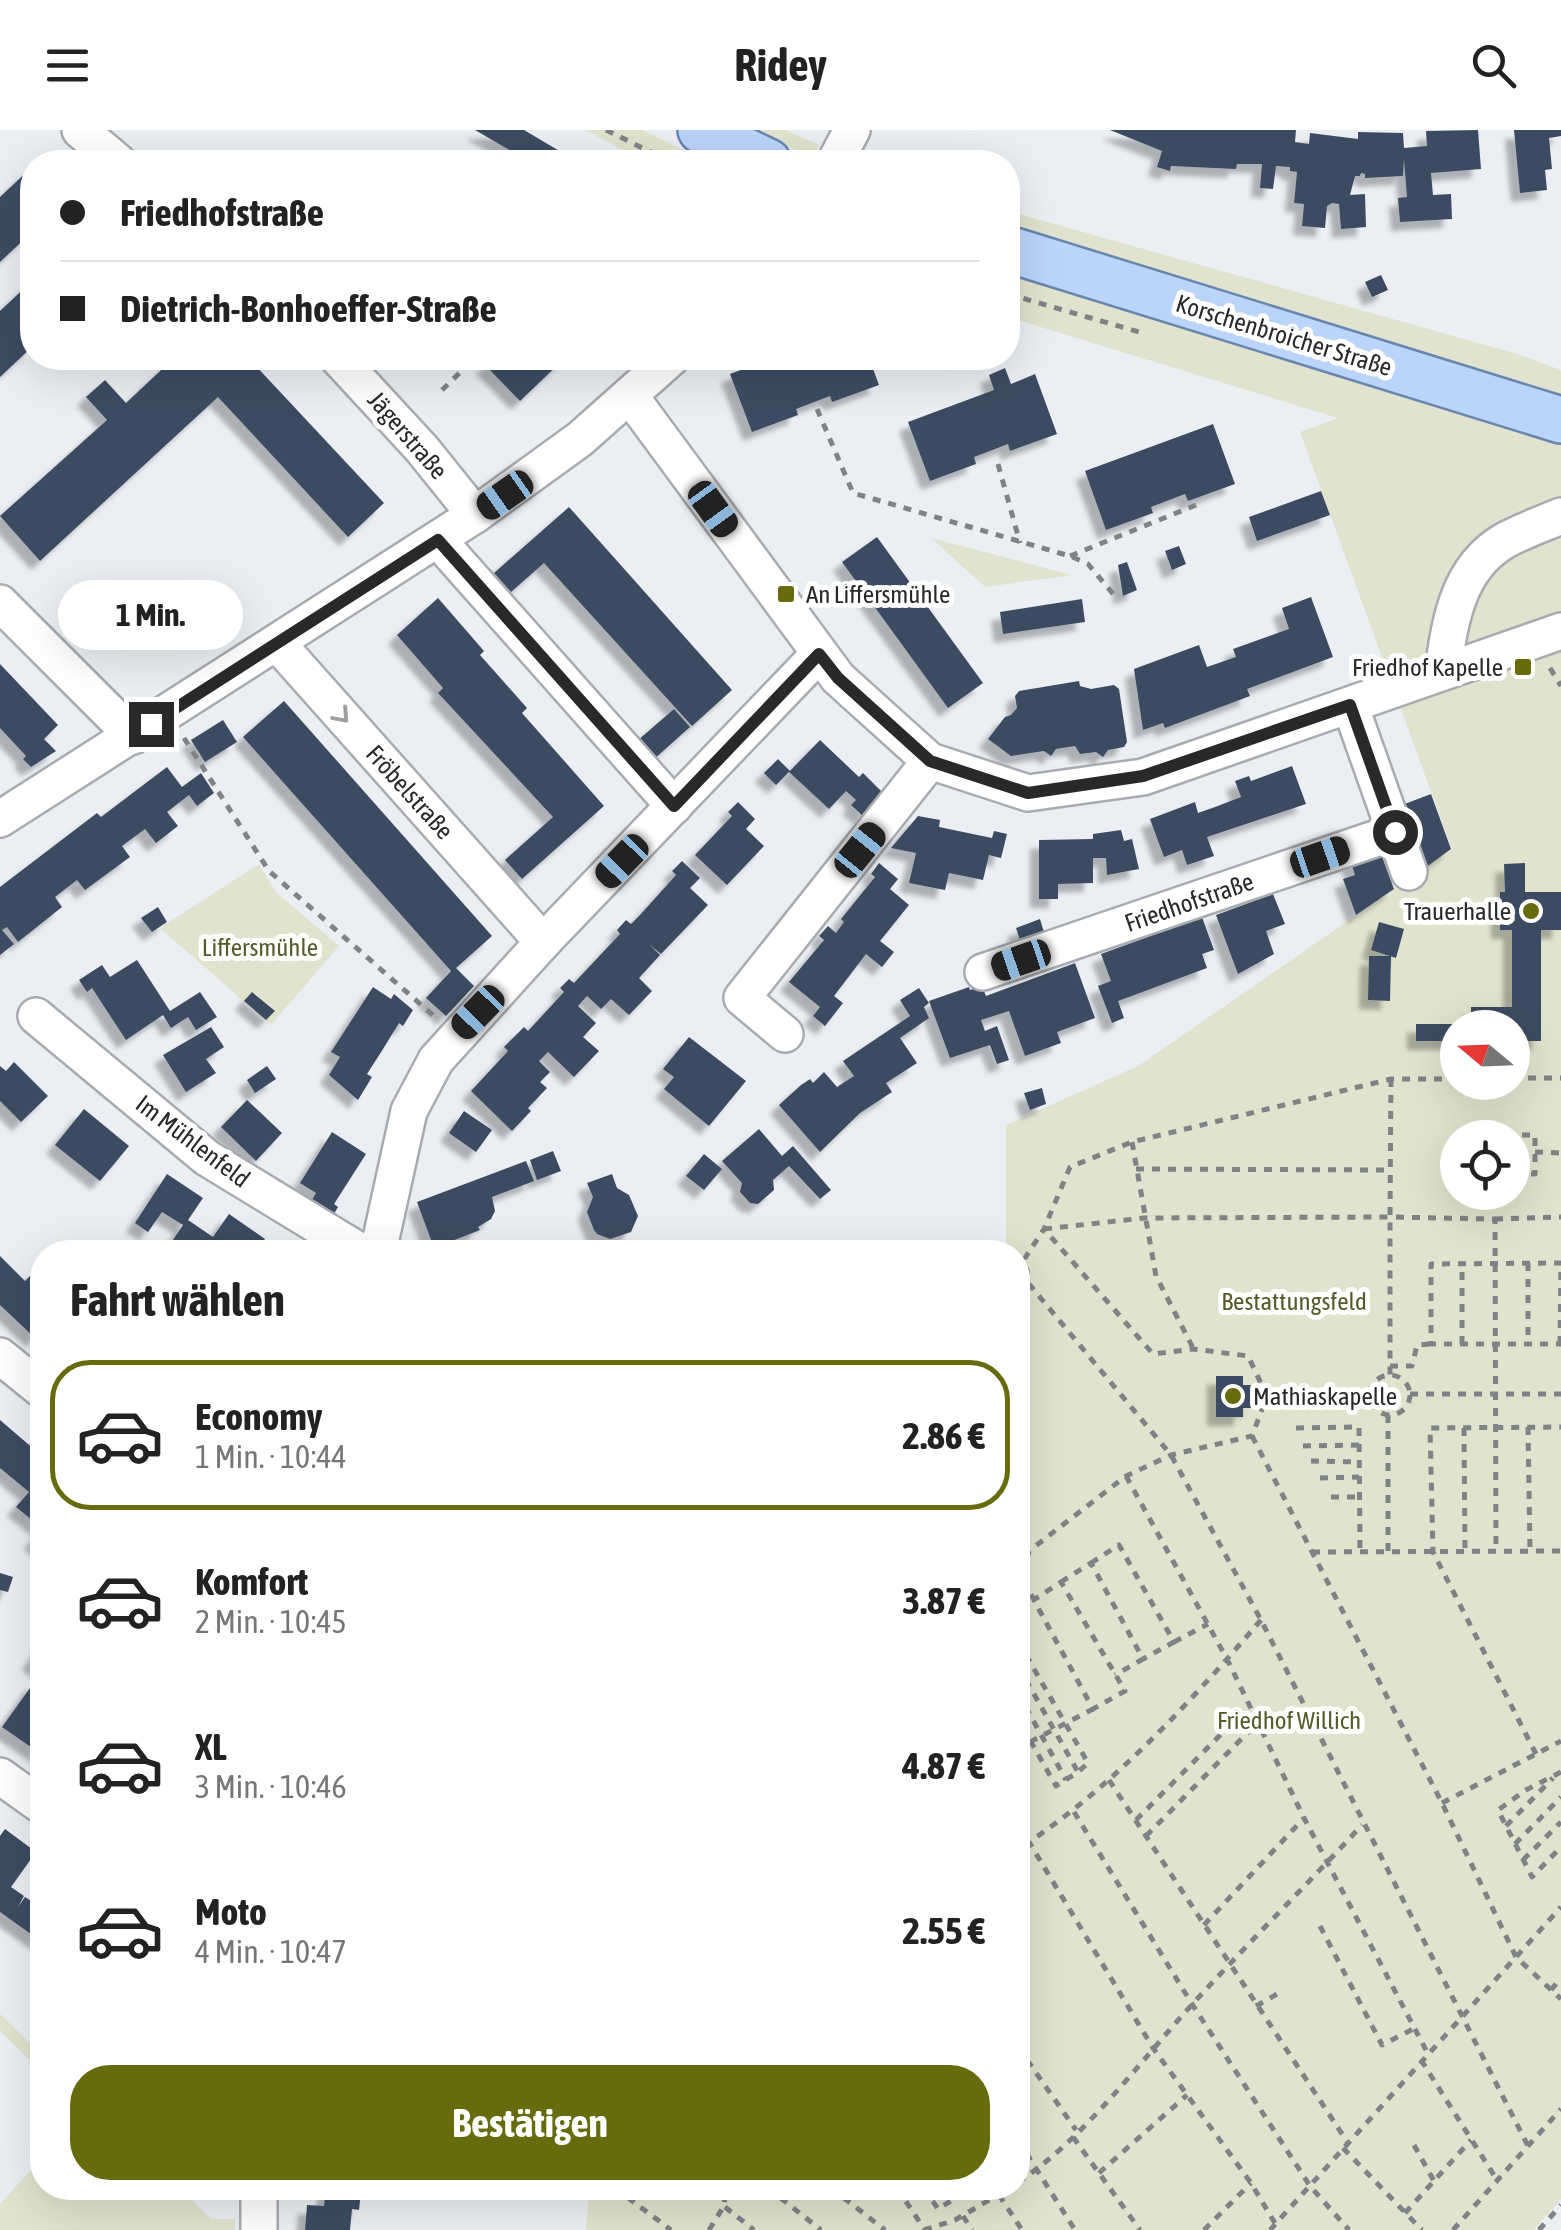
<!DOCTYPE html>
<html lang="de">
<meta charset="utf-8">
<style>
:root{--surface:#fff;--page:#f6f6f6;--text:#222;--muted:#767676;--line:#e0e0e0;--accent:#676b0d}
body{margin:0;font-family:"Asap Condensed",sans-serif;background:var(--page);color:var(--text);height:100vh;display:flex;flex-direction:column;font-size:38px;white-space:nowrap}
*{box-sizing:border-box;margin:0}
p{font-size:32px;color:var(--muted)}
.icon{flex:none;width:55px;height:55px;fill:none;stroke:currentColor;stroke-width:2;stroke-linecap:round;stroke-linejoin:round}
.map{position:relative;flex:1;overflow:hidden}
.side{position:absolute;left:30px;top:1110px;width:1000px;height:960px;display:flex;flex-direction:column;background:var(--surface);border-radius:40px;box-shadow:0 10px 40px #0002}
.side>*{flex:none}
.top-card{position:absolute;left:20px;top:20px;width:1000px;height:220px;border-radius:40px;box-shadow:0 10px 40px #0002;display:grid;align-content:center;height:220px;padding:0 40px;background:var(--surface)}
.needle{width:65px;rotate:289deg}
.buttons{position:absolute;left:1440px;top:880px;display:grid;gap:20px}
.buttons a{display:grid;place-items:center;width:90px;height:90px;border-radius:50%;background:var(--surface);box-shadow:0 10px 40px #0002;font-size:50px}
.end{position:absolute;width:45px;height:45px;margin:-22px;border:12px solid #27292b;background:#fff;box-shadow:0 0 0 5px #fff}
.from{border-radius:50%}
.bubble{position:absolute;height:70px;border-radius:35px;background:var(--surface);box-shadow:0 10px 40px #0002;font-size:32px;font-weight:700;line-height:70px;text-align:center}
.car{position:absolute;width:30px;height:60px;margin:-30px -15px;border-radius:12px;box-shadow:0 0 8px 2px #0007;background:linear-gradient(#222 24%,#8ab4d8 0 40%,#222 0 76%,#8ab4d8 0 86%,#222 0)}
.top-card b{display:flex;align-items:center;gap:35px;height:95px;font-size:38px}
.top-card b+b{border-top:2px solid var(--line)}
.top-card i{width:25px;height:25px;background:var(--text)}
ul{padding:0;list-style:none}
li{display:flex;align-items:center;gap:30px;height:150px;margin:0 20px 15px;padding:0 20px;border:5px solid transparent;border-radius:40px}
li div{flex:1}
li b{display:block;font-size:38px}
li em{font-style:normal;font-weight:700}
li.on{border-color:var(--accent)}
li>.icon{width:90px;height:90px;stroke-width:1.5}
h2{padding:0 40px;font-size:45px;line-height:120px}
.button{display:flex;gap:20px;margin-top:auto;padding:20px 40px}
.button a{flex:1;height:115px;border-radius:40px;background:var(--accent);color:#fff;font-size:40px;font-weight:700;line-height:115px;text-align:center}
header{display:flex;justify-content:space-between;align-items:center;height:130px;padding:0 40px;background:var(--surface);font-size:45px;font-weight:700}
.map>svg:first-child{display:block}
</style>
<header><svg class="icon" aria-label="menu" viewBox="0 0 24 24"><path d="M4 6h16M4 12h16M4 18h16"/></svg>Ridey<svg class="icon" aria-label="search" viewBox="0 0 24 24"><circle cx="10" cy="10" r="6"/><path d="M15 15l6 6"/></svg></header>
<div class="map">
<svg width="1561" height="2100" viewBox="0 0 1561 2100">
<defs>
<filter id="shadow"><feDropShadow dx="-9" dy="9" stdDeviation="2.5" flood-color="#0004"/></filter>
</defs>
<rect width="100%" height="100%" fill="#ebeff4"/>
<g fill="#e0e3cd" fill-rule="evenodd">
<path d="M585,0H643L707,32H647Z"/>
<path d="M753,0H785L820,15L811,27Z"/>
<path d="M1008,81L1514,223L1561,240V267L1008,93Z"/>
<path d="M1008,145L1561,308V2069L1534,2100H586L589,2058H1018V1122H1006V995L1138,936L1452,719L1300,302L1338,288L1008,187ZM1458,898H1512V952H1458ZM1458,1008H1512V1062H1458Z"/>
<path d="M931,408L1072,445L985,457Z"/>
<path d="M259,734L276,762L339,816L271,895L160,798Z"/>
<path d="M0,1884L42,1925V1942L0,1901Z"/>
<path d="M42,2028V2058H179L211,2089H235V2100H0V2074Z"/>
</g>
<g fill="#3e4c62" filter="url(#shadow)">
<path d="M475,0H524L578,32H530Z"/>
<path d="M1110,0H1296L1295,12L1309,14L1310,3L1358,9V2L1403,3L1404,18L1427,16L1426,1L1478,0L1481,39L1431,43L1433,65L1451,64L1452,89L1400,92L1398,68L1407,67L1404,30L1403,46L1365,48V44L1361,43L1360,46H1355L1350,65L1365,64L1366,97L1341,99L1339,74L1332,73L1327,76L1325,98L1302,96L1304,74L1294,73L1297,42L1290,41V37L1276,36L1273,59L1260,58L1262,34H1237L1236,39L1171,36L1170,41L1157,37L1162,21Z"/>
<path d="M1514,0H1561V6L1549,8L1552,39L1545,40L1547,60L1520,63Z"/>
<rect x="373" y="26" width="21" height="6"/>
<path d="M32,37V102L0,132V67Z"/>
<path d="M1381,145L1388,160L1372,167L1365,152Z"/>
<path d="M32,151V217L0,247V181Z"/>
<path d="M174,228H261L254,234L384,373L348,407L218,267L40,431L0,386L107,290L86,267L105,250L126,273Z"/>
<path d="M493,228H565L520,271L485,235Z"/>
<path d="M773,228H869L879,255L832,272L830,266L796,279L798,285L752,302L730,244Z"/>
<path d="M1005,238L1011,254L1035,244L1057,304L1010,321L1008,314L974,327L976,334L930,351L908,292L994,260L989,245Z"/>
<path d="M1213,294L1235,354L1188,371L1185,364L1151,377L1153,383L1106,400L1085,341Z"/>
<path d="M1321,361L1330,385L1257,411L1249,387Z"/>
<path d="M569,377L732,560L692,596L544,433L511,462L494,443Z"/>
<path d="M877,407L983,553L948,578L842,432Z"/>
<path d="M1179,416L1186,434L1172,440L1165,421Z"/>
<path d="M1127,432L1137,460L1123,466L1118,435Z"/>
<path d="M1311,467L1333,527L1247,559L1250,566L1165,598L1163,593L1143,600L1134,539L1199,515L1207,537L1236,527L1233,519L1289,499L1282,478Z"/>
<path d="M438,468L484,521L480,525L527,578L522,583L604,676L522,749L505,730L553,687L438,563L443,558L397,505Z"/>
<path d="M1082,469L1085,492L1003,504L1000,482Z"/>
<path d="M0,534L58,595L44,609L56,621L31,637L23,629L26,626L0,598Z"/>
<path d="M1079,551L1080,556L1091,559L1114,555L1119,559L1127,612L1124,617L1108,620L1103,627L1096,622L1080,624L1075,616L1056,619L1051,626L1044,621L1011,626L988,609L1005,587L1011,585L1017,578L1015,566L1019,561Z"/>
<path d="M284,571L492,806L456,838L474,856L446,886L426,868L451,841L243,607Z"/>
<path d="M674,579L690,597L653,630L637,611Z"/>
<path d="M223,590L237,612L205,632L191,610Z"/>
<path d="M820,610L859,647L863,643L884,664L863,686L851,675L856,670L846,661L829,679L789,642L776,655L764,643L778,629L790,641Z"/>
<path d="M1292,636L1306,674L1207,707L1214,726L1187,735L1182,720L1164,727L1150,689L1195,672L1198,683L1215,677L1241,667L1235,651L1249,646L1251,651Z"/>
<path d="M167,637L182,657L201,643L214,663L197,676L189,665L167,682L178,696L156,713L145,699L122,716L130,727L85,760L77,750L55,767L62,777L18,812L7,797L2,800L14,814L0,825V757L97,683L101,687Z"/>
<path d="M1431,664L1451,719L1425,738L1402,675Z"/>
<path d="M738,672L755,689L746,699L764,716L727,755L695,725L732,686L728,682Z"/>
<path d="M918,686L940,690L939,697L992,708L994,701L1007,704L1001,728L989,725L983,750L949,743L945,760L909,753L916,723L891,718Z"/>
<path d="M1121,700L1124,711L1132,709L1139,739L1107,745L1106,728H1093V753L1058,754V769H1039V710L1093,709V704Z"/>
<path d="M1380,721L1394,759L1356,785L1343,749L1355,745L1350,730Z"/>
<path d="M682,731L700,748L690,758L708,775L661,824L649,814L660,825L639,848L652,861L629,885L611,869L601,879L587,866L578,876L596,893L583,907L599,921L574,947L548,922L539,931L550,942L540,952L547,958L528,978L531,981L512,1001L471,961L508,921L504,917L524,897L528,901L564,862L560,858L569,849L574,853L620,804L617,800L626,790L631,794L640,785L676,745L672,741Z"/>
<path d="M879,733L898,749L890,759L909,775L880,811L894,822L882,837L866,824L834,866L843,873L825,896L813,886L820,877L789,852L824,810L819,806L828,796L836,803L844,792L841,789L875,747L871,744Z"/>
<path d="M1525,733V762H1561V800H1541V911H1512V898H1471V877H1512V800H1500V762H1505L1504,734Z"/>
<path d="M1273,764L1285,794L1266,801L1274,824L1238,844L1216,785Z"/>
<path d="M158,777L167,792L152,802L141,788Z"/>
<path d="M1202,787L1214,820L1202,824L1207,838L1118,871L1124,888L1112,893L1098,856L1111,851L1101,824Z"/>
<path d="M1040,789L1044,802L1020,810L1016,798Z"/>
<path d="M1379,792L1404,799L1396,828L1371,820Z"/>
<path d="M1369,826H1391L1390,871L1368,870Z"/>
<path d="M137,830L170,881L200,862L217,887L196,900L188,887L171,898L163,885L126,910L92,858L87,862L79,850L102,835L110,847Z"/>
<path d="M1075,833L1095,888L1057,902L1061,913L1025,926L1009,881L981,890L985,901L997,896L1009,930L997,934L990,915L950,928L929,871L969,857L970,860L982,856L986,866Z"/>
<path d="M373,857L391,869L394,864L413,880L403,896L399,893L383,919L367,944L372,947L358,970L329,945L340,927L331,922Z"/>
<path d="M919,858L929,873L924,877L929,888L900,908L917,933L886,953L892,962L860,983L820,1022L779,975L801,955L810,949L813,953L824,942L837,957L854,946L843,931L910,886L900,870Z"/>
<path d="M252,862L275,881L266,890L244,871Z"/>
<rect x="1416" y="894" width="42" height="17"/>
<path d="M211,897L224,917L206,929L216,943L186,962L163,925Z"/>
<path d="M689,907L746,951L709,996L664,959L674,947L663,939Z"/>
<path d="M14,932L48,966L21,992L0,971V936L6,941Z"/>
<path d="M267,936L276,949L255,963L247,950Z"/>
<path d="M1042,958L1046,974L1030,980L1024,963Z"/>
<path d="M247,970L282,1003L256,1031L221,997Z"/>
<path d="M84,979L129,1016L100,1051L55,1015Z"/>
<path d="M464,981L492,1000L476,1022L449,1003Z"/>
<path d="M759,999L782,1026L793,1016L831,1060L820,1069L789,1036L773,1050L774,1060L758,1074L750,1073L740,1062L742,1053L722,1031Z"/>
<path d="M332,1002L366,1024L334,1074L338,1077L331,1089L309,1075L316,1063L300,1053Z"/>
<path d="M553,1021L561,1041L537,1050L530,1030Z"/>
<path d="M704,1024L722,1039L704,1060L686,1046Z"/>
<path d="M526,1031L534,1051L492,1067L495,1081L491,1089L478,1097L480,1100L434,1118L417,1072Z"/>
<path d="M167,1044L203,1068L188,1090L213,1107L229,1084L265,1109L256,1122H165L183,1095L162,1082L148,1102L135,1093Z"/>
<path d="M612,1044L617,1058L629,1065L638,1086L631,1102L610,1109L597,1104L594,1100L587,1082L593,1067L587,1053Z"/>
<path d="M0,1126L25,1151L37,1139L42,1144V1200L35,1208L0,1175Z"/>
<path d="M1216,1246H1243V1255H1251V1278H1243V1287H1216Z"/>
<path d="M0,1290L42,1326V1418L33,1411L42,1398L16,1377L29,1362L0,1338Z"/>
<path d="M0,1443L13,1447L8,1462L0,1460Z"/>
<path d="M42,1515V1540L31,1531Z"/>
<path d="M35,1551L42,1556L41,1624L2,1597Z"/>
<path d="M5,1699L36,1722L11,1757L24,1766L18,1777L25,1767L39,1776L42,1771V1812L0,1782V1706Z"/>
<path d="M326,2058H355L361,2062L359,2080L352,2079L350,2100H305L307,2075L324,2076Z"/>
</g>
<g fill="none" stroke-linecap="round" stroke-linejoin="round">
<g stroke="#a8abb0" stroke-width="40">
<g id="minor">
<path d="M80,0L118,32"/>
<path d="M835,32L852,0"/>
<path d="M338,228L422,319L475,385"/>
<path d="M630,266L838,548L930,631L1028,663L1143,647L1561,501"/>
<path d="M438,410L674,676"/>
<path d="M0,473L133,606"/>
<path d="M277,513L543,812"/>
<path d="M1443,540C1450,492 1457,439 1504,411C1522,401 1542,394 1561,386"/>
<path d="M1350,575L1409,742"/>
<path d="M0,689L475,385L580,309L671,228"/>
<path d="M983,842L1395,702"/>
<path d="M36,886L207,1028L361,1122"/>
<path d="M785,904L742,868L930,631"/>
<path d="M378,1122L409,981L436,930L543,812L819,524"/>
<path d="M0,1226L42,1260"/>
<path d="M0,1646L42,1676"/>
<path d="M259,2100V2058"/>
</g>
</g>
<g stroke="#6986b0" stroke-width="50">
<g id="major">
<path d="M701,0L768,32"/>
<path d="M1008,119L1561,290"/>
</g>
</g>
<g stroke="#808386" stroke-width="5" stroke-dasharray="8 8" stroke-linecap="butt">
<path d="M606,0L671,32"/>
<path d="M1008,164L1139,202"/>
<path d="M442,260L475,228"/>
<path d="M817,279L853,363L1070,426L1088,434L1114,465"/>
<path d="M998,334L1020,413"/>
<path d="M1070,426L1196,375"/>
<path d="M1550,538L1561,556"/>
<path d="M184,608L269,741L435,887"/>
<path d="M1512,948H1561"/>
<path d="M1391,949L1390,1087L1495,1089L1496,1421"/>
<path d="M1458,949H1391L1132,1012L1070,1037L1044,1099L1025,1128L1029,1154L1171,1325L1261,1490L1528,2016"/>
<path d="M1493,1008V1005H1535V1044H1512"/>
<path d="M1132,1012L1156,1146L1193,1218"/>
<path d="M1535,1022L1561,1023"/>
<path d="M1136,1039L1391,1040"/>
<path d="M1495,1089L1561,1087"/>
<path d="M1044,1099L1144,1088L1390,1087V1245"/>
<path d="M1528,1133V1214"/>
<path d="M1462,1214V1134"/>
<path d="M1560,1214L1561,1133L1431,1134V1214H1561"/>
<path d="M1390,1236H1412L1417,1215L1431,1214"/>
<circle cx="1390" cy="1265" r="20"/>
<path d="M1410,1264H1561"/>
<path d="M1268,1266H1370"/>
<path d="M1388,1285V1422"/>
<path d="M1528,1297L1530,1421"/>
<path d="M1296,1298L1359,1297L1360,1422"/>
<path d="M1464,1298L1465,1421"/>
<path d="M1252,1306L1442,1673L1516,1827L1561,1869"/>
<path d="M1303,1316L1359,1315"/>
<path d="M1311,1331L1359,1332"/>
<path d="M1126,1346L1227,1529L1304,1688L1427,1922"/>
<path d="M1320,1348L1359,1347"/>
<path d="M1331,1367H1359"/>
<path d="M1312,1422L1561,1421"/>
<path d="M1091,1433L1119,1415L1174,1512L1143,1529"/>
<path d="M1061,1452L1091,1433L1143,1529L1115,1545"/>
<path d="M1032,1471L1061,1452L1125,1561L1093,1579L1022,1448L1029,1421L1126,1346L1171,1325L1252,1306L1267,1266L1248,1226L1193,1219L1153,1224L1044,1099"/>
<path d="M1261,1490C1192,1570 1117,1653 1029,1712L1153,1918L1251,2053L1279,2100"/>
<path d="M1018,1511L1088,1633L1078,1642"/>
<path d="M1174,1512L1208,1494"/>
<path d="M1018,1536L1078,1642L1056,1656L1018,1589"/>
<path d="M1018,1563L1066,1650"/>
<path d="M1030,1612L1093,1579"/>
<path d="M1536,1624L1433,1422L1430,1298L1561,1297"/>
<path d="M1561,1642L1526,1660L1498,1680L1532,1747L1561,1717"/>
<path d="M1109,1650L1348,2013"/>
<path d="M1442,1673L1561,1611"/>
<path d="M1074,1682L1192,1874L1310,2056L1349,2100"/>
<path d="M1136,1690L1248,1577"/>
<path d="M1506,1696L1553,1648"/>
<path d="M1146,1706L1256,1594"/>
<path d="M1515,1714L1561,1667"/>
<path d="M1523,1730L1561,1692"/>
<path d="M1204,1795L1304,1688"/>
<path d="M1320,1796L1382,1915L1415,1898"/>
<path d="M1551,1860L1561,1848"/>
<path d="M1256,1876L1279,1863"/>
<path d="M1018,1917L1076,2000"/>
<path d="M1421,1930L1497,2050"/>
<path d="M1073,2007L1140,2100"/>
<path d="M1018,2010L1075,2100"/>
<path d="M1414,2015L1434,2051"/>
<path d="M1343,2018L1422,2100"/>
<path d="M1099,2043L1187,1965"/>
<path d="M1018,2052C1081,2012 1138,1934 1189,1878C1245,1816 1305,1757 1362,1695"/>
<path d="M615,2058L671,2100"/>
<path d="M768,2058L821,2100"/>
<path d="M831,2058L885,2100"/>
<path d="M897,2058L925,2100"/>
<path d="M924,2058L938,2079L972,2058"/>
<path d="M979,2058L989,2071"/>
<path d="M999,2065L1022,2100"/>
<path d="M932,2069L948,2058"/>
<path d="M725,2077L754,2100"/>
<path d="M1405,2083L1471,2010"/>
<path d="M963,2086L972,2100"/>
<path d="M709,2100L724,2076L726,2058"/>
<path d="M924,2100L955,2090L1010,2058"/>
<path d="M1204,2100L1251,2053"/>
<path d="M1270,2100L1561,1777"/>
<path d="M1453,2100L1561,1979"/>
<path d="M1539,2100L1561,2075"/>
</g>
<use href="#minor" stroke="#fff" stroke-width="35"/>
<use href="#major" stroke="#bbd4fa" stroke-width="45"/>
</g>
<defs><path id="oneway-chevron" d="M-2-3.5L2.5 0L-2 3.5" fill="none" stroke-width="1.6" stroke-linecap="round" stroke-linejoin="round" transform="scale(2.5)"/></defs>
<use stroke="#9e9fa0" href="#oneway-chevron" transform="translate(342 586) rotate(48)"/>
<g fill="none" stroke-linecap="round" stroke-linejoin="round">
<path stroke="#27292b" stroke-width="12" d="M151,594L438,410L674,676L819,524L838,548L930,631L1028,663L1143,646L1350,575L1395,702"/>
</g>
<g fill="#676b0d" stroke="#fff" stroke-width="4">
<rect x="776" y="454" width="20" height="20" rx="5"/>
<rect x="1513" y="527" width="20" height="20" rx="5"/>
<circle cx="1531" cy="781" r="10"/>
<circle cx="1233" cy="1266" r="10"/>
</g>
<g text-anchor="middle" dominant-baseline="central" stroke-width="10" stroke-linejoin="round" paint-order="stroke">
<g font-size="25" fill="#27292b" stroke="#fff">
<text transform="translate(1284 205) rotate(17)">Korschenbroicher Straße</text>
<text transform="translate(408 305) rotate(49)">Jägerstraße</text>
<text transform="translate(410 662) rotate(48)">Fröbelstraße</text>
<text transform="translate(1189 772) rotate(-19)">Friedhofstraße</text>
<text transform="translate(193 1011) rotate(37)">Im Mühlenfeld</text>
</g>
<g font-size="25" fill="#27292b" stroke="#fff" text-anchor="start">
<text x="806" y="464">An Liffersmühle</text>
<text x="1503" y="537" text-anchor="end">Friedhof Kapelle</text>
<text x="1511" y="781" text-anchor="end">Trauerhalle</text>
<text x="1253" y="1266">Mathiaskapelle</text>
</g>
<g font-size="25" fill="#575a29" stroke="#fff">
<text x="260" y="817">Liffersmühle</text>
<text x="1294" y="1171">Bestattungsfeld</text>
<text x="1289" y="1590">Friedhof Willich</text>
</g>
</g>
</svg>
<div class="buttons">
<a><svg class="needle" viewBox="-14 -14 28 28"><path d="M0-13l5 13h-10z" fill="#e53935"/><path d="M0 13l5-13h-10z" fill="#767676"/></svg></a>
<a><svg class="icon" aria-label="locate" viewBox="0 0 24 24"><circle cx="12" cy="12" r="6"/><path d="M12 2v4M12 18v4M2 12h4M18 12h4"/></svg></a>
</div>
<i class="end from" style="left:1395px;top:702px"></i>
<i class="end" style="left:151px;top:594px"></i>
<div class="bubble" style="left:58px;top:450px;width:185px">1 Min.</div>
<i class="car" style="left:505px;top:365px;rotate:235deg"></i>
<i class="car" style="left:713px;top:379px;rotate:144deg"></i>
<i class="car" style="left:860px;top:720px;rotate:39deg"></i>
<i class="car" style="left:1320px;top:727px;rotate:71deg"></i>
<i class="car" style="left:622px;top:731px;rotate:224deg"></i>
<i class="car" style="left:1021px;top:830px;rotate:251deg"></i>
<i class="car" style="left:478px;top:882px;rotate:224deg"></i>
<div class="top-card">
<b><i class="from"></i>Friedhofstraße</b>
<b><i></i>Dietrich-Bonhoeffer-Straße</b>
</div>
<section class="side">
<h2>Fahrt wählen</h2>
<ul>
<li class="on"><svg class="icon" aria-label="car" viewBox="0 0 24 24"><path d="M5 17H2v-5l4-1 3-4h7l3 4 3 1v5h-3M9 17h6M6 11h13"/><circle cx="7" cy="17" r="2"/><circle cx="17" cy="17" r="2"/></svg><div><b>Economy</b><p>1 Min. · 10:44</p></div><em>2.86 €</em></li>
<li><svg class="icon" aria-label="car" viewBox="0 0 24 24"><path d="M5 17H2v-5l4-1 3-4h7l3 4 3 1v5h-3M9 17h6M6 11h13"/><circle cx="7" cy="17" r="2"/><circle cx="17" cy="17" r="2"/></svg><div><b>Komfort</b><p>2 Min. · 10:45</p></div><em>3.87 €</em></li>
<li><svg class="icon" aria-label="car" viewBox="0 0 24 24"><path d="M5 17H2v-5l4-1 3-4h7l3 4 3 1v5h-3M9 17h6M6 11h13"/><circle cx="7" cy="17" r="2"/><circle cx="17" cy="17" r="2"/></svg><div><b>XL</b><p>3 Min. · 10:46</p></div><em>4.87 €</em></li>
<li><svg class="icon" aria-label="car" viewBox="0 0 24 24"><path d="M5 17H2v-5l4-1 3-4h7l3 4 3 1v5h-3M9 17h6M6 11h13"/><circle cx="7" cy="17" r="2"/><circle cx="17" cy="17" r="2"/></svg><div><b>Moto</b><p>4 Min. · 10:47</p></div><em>2.55 €</em></li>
</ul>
<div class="button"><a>Bestätigen</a></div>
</section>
</div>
